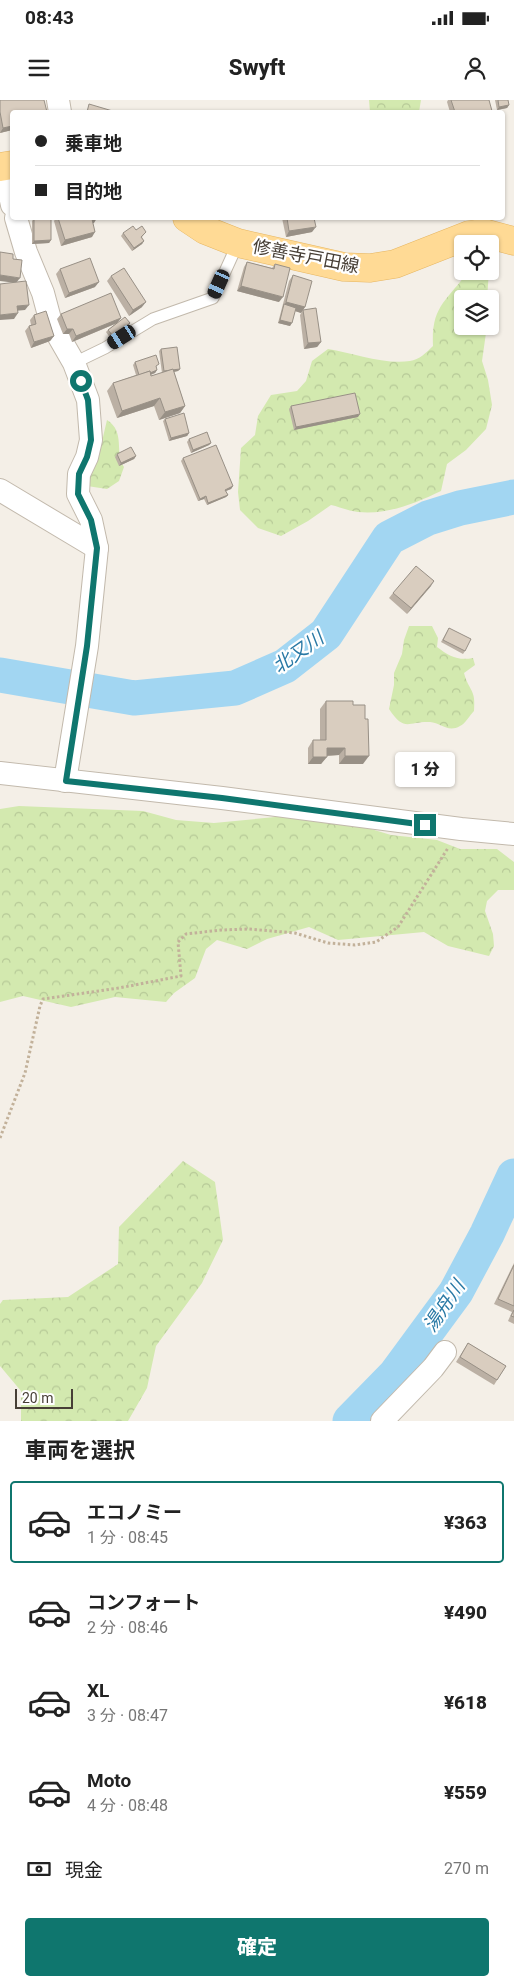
<!DOCTYPE html>
<html lang="ja">
<meta charset="utf-8">
<style>
:root{--surface:#fff;--page:#f2f2f2;--text:#222;--muted:#767676;--line:#e0e0e0;--accent:#0f766e}
body{margin:0;font-family:Roboto,"Noto Sans JP",sans-serif;background:var(--page);color:var(--text);height:100vh;display:flex;flex-direction:column;font-size:19px;white-space:nowrap}
*{box-sizing:border-box;margin:0}
p{font-size:16px;color:var(--muted)}
.icon{flex:none;width:28px;height:28px;fill:none;stroke:currentColor;stroke-width:2;stroke-linecap:round;stroke-linejoin:round}
.map{position:relative;height:1321px;overflow:hidden}
.drawer{display:flex;flex-direction:column;background:var(--surface);flex:1}
.drawer>*{flex:none}
.guide{position:absolute;left:10px;top:10px;width:495px;height:110px;border-radius:5px;box-shadow:0 1px 4px #0004;display:grid;align-content:center;height:110px;padding:0 25px;background:var(--surface)}
.fabs{position:absolute;left:454px;top:135px;display:grid;gap:10px}
.fabs a{display:grid;place-items:center;width:45px;height:45px;border-radius:5px;background:var(--surface);box-shadow:0 1px 4px #0004;font-size:25px}
.scale{position:absolute;left:15px;bottom:12px;width:58px;box-sizing:border-box;padding-left:5px;border:2px solid #473f36;border-top:0;font-size:14px;line-height:18px;white-space:nowrap;color:#473f36;-webkit-text-stroke:4px #fff;paint-order:stroke}
.end{position:absolute;width:22px;height:22px;margin:-11px;border:6px solid #0f766e;background:#fff;box-shadow:0 0 0 2px #fff}
.from{border-radius:50%}
.bubble{position:absolute;height:35px;border-radius:5px;background:var(--surface);box-shadow:0 1px 4px #0004;font-size:16px;font-weight:800;line-height:35px;text-align:center}
.car{position:absolute;width:15px;height:30px;margin:-15px -8px;border-radius:6px;box-shadow:0 0 4px 1px #0007;background:linear-gradient(#222 24%,#8ab4d8 0 40%,#222 0 76%,#8ab4d8 0 86%,#222 0)}
.guide b{display:flex;align-items:center;gap:18px;height:48px;font-size:19px}
.guide b+b{border-top:1px solid var(--line)}
.guide i{width:12px;height:12px;background:var(--text)}
ul{padding:0;list-style:none}
li{display:flex;align-items:center;gap:15px;height:82px;margin:0 10px 8px;padding:0 15px;border:2px solid transparent;border-radius:5px}
li div{flex:1}
li b{display:block;font-size:19px}
li em{font-style:normal;font-weight:800}
li.current{border-color:var(--accent)}
li>.icon{width:45px;height:45px;stroke-width:1.5}
h2{padding:0 25px;font-size:22px;line-height:60px}
.pay{display:flex;align-items:center;gap:12px;height:55px;padding:0 25px;font-size:19px}
.pay p{margin-inline-start:auto}
.button{display:flex;gap:10px;margin-top:auto;padding:10px 25px}
.button a{flex:1;height:58px;border-radius:5px;background:var(--accent);color:#fff;font-size:20px;font-weight:800;line-height:58px;text-align:center}
.status{display:flex;justify-content:space-between;align-items:center;height:35px;padding:0 25px;background:var(--surface);direction:ltr}
.status svg{height:14px;fill:currentColor}
header{display:flex;justify-content:space-between;align-items:center;height:65px;padding:0 25px;background:var(--surface);font-size:22px;font-weight:800}
.map>svg:first-child{display:block}
</style>
<div class="status"><b>08:43</b><svg viewBox="0 0 49 12"><path d="M0 12V9h3v3zM5 12V6h3v6zM10 12V3h3v9zM15 12V0h3v12zM26 1h20v11H26zM47 4h2v5h-2z"/></svg></div>
<header><svg class="icon" aria-label="menu" viewBox="0 0 24 24"><path d="M4 6h16M4 12h16M4 18h16"/></svg>Swyft<svg class="icon" aria-label="person" viewBox="0 0 24 24"><circle cx="12" cy="8" r="4"/><path d="M4 21q1-7 8-7t8 7"/></svg></header>
<div class="map">
<svg width="514" height="1321" viewBox="0 0 514 1321">
<defs>
<pattern id="forest-crowns" width="20" height="18" patternUnits="userSpaceOnUse" patternTransform="scale(1.25)"><rect width="20" height="18" fill="#d3e9af"/><path d="M2 6a3 3 0 1 1 6 0M12 15a3 3 0 1 1 6 0" fill="none" stroke="#b6c997"/></pattern>
</defs>
<rect width="100%" height="100%" fill="#f4efe7"/>
<g fill="url(#forest-crowns)">
<path d="M369,0H421L419,12H370Z"/>
<path d="M468,171H489L487,199H462V226H487L482,261L488,280L492,305L486,329L466,350L447,364L441,391C416,403 388,415 358,412C349,411 340,407 331,405L308,421L281,436L258,428L240,410L238,392L241,348L255,335L258,316L271,295L297,291L306,281L312,261L328,249C353,253 385,265 410,261C419,260 427,252 433,246C431,205 447,202 468,171Z"/>
<path d="M107,320C126,332 114,353 124,367L119,381L107,389L87,386L96,344L103,337Z"/>
<path d="M409,526H432L438,538L437,547C449,556 458,561 473,558L475,565L464,573C469,592 476,588 474,611C470,615 465,624 460,626C448,633 441,623 430,622C408,621 405,633 389,609L394,585V573L402,554L404,540Z"/>
<path d="M19,706L143,711L176,720L214,723L296,715L341,720L391,735L437,740L460,749H497L514,762V790H498L487,801L485,811L493,834L494,846L489,856L448,846L424,832L338,840L309,827L267,839L247,849L217,840L206,849L195,878L174,893L166,902L115,897L71,907L23,896L0,902V709Z"/>
<path d="M183,1061L215,1082L223,1140L202,1183L156,1246L147,1288L128,1321H21V1291L0,1266V1204L3,1200L68,1197L118,1164L119,1127Z"/>
</g>
<g fill="none" stroke-linecap="round" stroke-linejoin="round">
<g stroke="#a2d6f2" stroke-width="35">
<path d="M0,575L134,598L235,588L285,566L326,534L389,438L428,418L460,408L514,397"/>
<path d="M350,1321L395,1275L456,1192L487,1134L514,1076"/>
</g>
<g stroke="#c2b9ac" stroke-width="13">
<path id="lane" d="M74,263L105,248L153,219L213,198L238,143"/>
</g>
<g stroke="#c2b9ac" stroke-width="24">
<g id="street">
<path d="M58,0L60,12"/>
<path d="M4,67L12,105"/>
<path d="M16,118L26,152L43,193L51,223L74,263L88,300L91,340L87,357L79,374L78,394L91,420L97,448L87,546L65,681"/>
<path d="M0,390L97,448"/>
<path d="M0,673L222,698L461,729L514,734"/>
<path d="M382,1321L433,1268L445,1252"/>
</g>
</g>
<g stroke="#e6b662" stroke-width="29">
<g id="primary">
<path d="M0,67L12,65"/>
<path d="M187,118L205,130L238,143L344,167L370,168L395,164L469,135L484,133L514,141"/>
</g>
</g>
<path stroke="#c2b19a" stroke-width="3" stroke-dasharray="2.5 2.5" stroke-linecap="butt" d="M0,1038L25,973L40,906L43,899L119,888L181,876L178,842L186,834L221,830L249,829L295,833L328,843L355,845L376,842L398,827L448,748"/>
<use href="#lane" stroke="#fff" stroke-width="11"/>
<use href="#street" stroke="#fff" stroke-width="22"/>
<use href="#primary" stroke="#ffda95" stroke-width="28"/>
</g>
<g fill="#bbb0a4">
<path d="M0,0L12,12V30L0,33Z"/>
<path d="M448,0H489L491,12H450L447,2Z"/>
<path d="M495,0H508L509,5L507,8L497,10Z"/>
<path d="M34,118L51,140L49,143L32,144V121Z"/>
<path d="M56,118H97L93,123L92,137L61,146L54,121Z"/>
<path d="M282,118H314L312,132L286,137Z"/>
<path d="M136,130L146,132L142,137L144,141L142,144L132,151L121,136L123,133Z"/>
<path d="M247,162L272,168L275,164L279,202L237,191L244,167Z"/>
<path d="M60,169L95,187L65,198L56,174Z"/>
<path d="M293,175L305,207L301,213L295,211L290,226L278,223L289,181Z"/>
<path d="M111,176L142,207L129,216L107,181Z"/>
<path d="M303,210L321,242L317,247L304,249L300,215Z"/>
<path d="M61,214L121,218L118,222L130,223L128,226L111,239L106,232L108,230L115,224L72,242L69,234H63L57,219Z"/>
<path d="M34,215L54,236L50,241L31,248L25,231L29,226L31,225L30,220Z"/>
<path d="M161,249L180,269L178,271L174,272L185,306L180,313L159,320L154,306L117,318L107,291L113,283L136,275L133,265L135,262L157,267L156,268L157,270L155,273L151,275V276L162,273L159,251Z"/>
<path d="M291,306L358,317L294,330L289,309Z"/>
<path d="M165,319L189,333L187,336L169,341L163,321Z"/>
<path d="M189,339L211,343L209,345L191,353L187,342Z"/>
<path d="M117,354L136,356L134,359L119,366L115,357Z"/>
<path d="M183,358L233,386L231,389L226,391L228,395L226,397L207,405L204,399L198,401L181,361Z"/>
<path d="M431,486L407,514L389,498L393,493Z"/>
<path d="M449,528L465,551L463,554L441,542Z"/>
<path d="M326,601L353,605L363,664H339V655L327,656L321,664H308V648L313,640H320V609Z"/>
<path d="M514,1163V1224L508,1221L512,1212L494,1204Z"/>
<path d="M468,1243L506,1266L494,1285L456,1262Z"/>
</g>
<g fill="#989086">
<path d="M509,5L507,8L497,10L499,7Z"/>
<path d="M12,26V30L0,33L3,28Z"/>
<path d="M97,118L94,123L88,124L92,119Z"/>
<path d="M316,127L312,132L286,137L289,131Z"/>
<path d="M95,132L92,137L61,146L65,140Z"/>
<path d="M51,140L49,143L32,144L34,141Z"/>
<path d="M144,141L142,144L132,151L134,148Z"/>
<path d="M0,175L20,178L16,183L0,181Z"/>
<path d="M99,182L95,187L65,198L69,193Z"/>
<path d="M241,186L283,197L279,202L237,191Z"/>
<path d="M146,202L142,207L129,216L133,210Z"/>
<path d="M286,202L305,207L301,213L283,207Z"/>
<path d="M29,205L25,210L14,211L17,206Z"/>
<path d="M18,213L14,219L0,220V215Z"/>
<path d="M121,218L117,223L72,242L76,236Z"/>
<path d="M280,220L292,223L290,226L278,223Z"/>
<path d="M130,223L128,226L111,239L113,236Z"/>
<path d="M67,229H73L69,234H63Z"/>
<path d="M54,236L50,241L31,248L34,242Z"/>
<path d="M321,242L317,247L304,249L308,243Z"/>
<path d="M180,269L178,271L162,274L164,271Z"/>
<path d="M157,270L155,273L137,279L139,276Z"/>
<path d="M160,298L154,306L117,318L122,311Z"/>
<path d="M185,306L180,313L159,320L165,312Z"/>
<path d="M360,314L358,317L294,330L296,327Z"/>
<path d="M189,333L187,336L169,341L171,338Z"/>
<path d="M211,343L209,345L191,353L193,350Z"/>
<path d="M136,356L134,359L119,366L121,363Z"/>
<path d="M233,386L231,389L223,392L225,390Z"/>
<path d="M228,395L226,397L207,405L208,403Z"/>
<path d="M206,396L204,399L198,401L200,399Z"/>
<path d="M434,481L431,486L407,514L411,508Z"/>
<path d="M327,648H345L339,655L321,656Z"/>
<path d="M345,656H369L363,664H339Z"/>
<path d="M313,657H327L321,664H308Z"/>
</g>
<g fill="#d9cdbf" stroke="#989086">
<path d="M0,0H44L47,12H12V26L3,28L0,12Z"/>
<path d="M451,0H489L492,11L489,12H455Z"/>
<path d="M498,0H508L509,5L499,7Z"/>
<path d="M89,4L116,12H87Z"/>
<path d="M34,118H51V140L34,141Z"/>
<path d="M58,118H97L92,119L95,132L65,140Z"/>
<path d="M287,118H314L316,127L289,131Z"/>
<path d="M133,126L136,130L142,126L146,132L141,137L144,141L134,148L123,133Z"/>
<path d="M0,152L13,154V159L22,160L20,178L0,175Z"/>
<path d="M90,158L99,182L69,193L60,169Z"/>
<path d="M247,162L274,169L275,164L290,168L283,197L241,186Z"/>
<path d="M124,168L146,202L133,210L111,176Z"/>
<path d="M293,175L312,181L305,207L286,202Z"/>
<path d="M26,181L29,205L17,206L18,213L0,215V184Z"/>
<path d="M111,193L121,218L76,236L73,229H67L61,214Z"/>
<path d="M284,204L296,208L292,223L280,220Z"/>
<path d="M316,208L321,242L308,243L303,210Z"/>
<path d="M46,211L54,236L34,242L29,226L36,224L34,215Z"/>
<path d="M125,217L130,223L113,236L108,230Z"/>
<path d="M177,247L180,269L164,271L161,249Z"/>
<path d="M156,255L159,264L156,266L157,270L150,273V271L139,275L135,262Z"/>
<path d="M173,269L185,306L165,312L160,298L122,311L113,283L150,271L151,276Z"/>
<path d="M355,293L360,314L296,327L291,306Z"/>
<path d="M184,313L189,333L171,338L165,319Z"/>
<path d="M207,332L211,343L193,350L189,339Z"/>
<path d="M216,345L233,386L225,390L228,395L208,403L206,396L200,399L183,358Z"/>
<path d="M131,347L136,356L121,363L117,354Z"/>
<path d="M416,466L434,481L411,508L393,493Z"/>
<path d="M449,528L471,539L465,551L443,540Z"/>
<path d="M326,601H353V605H365V619H368L369,656H345V648H327V657H313V640H326Z"/>
<path d="M514,1165V1206L498,1199Z"/>
<path d="M514,1210V1217L511,1216Z"/>
<path d="M468,1243L506,1266L497,1280L460,1257Z"/>
</g>
<g fill="none" stroke-linecap="round" stroke-linejoin="round">
<path stroke="#0f766e" stroke-width="6" d="M81,281L88,300L91,340L87,357L79,374L78,394L91,420L97,448L87,546L66,681L222,698L425,725"/>
</g>
<g text-anchor="middle" dominant-baseline="central" stroke-width="4.5" stroke-linejoin="round" paint-order="stroke">
<g font-size="18" fill="#473f36" stroke="#fff">
<text transform="translate(306 156) rotate(11)">修善寺戸田線</text>
</g>
<g font-size="19" font-style="italic" fill="#2979a5" stroke="#fff">
<text transform="translate(298 552) rotate(-35)">北又川</text>
<text transform="translate(444 1206) rotate(-56)">湯舟川</text>
</g>
</g>
</svg>
<div class="fabs">
<a><svg class="icon" aria-label="locate" viewBox="0 0 24 24"><circle cx="12" cy="12" r="6"/><path d="M12 2v4M12 18v4M2 12h4M18 12h4"/></svg></a>
<a><svg class="icon" aria-label="layers" viewBox="0 0 24 24"><path d="M12 4l9 5-9 5-9-5zM3 14l9 5 9-5"/></svg></a>
</div>
<div class="scale">20 m</div>
<i class="end from" style="left:81px;top:281px"></i>
<i class="end" style="left:425px;top:725px"></i>
<div class="bubble" style="left:395px;top:652px;width:60px">1 分</div>
<i class="car" style="left:219px;top:184px;rotate:204deg"></i>
<i class="car" style="left:122px;top:237px;rotate:238deg"></i>
<div class="guide">
<b><i class="from"></i>乗車地</b>
<b><i></i>目的地</b>
</div>
</div>
<section class="drawer">
<h2>車両を選択</h2>
<ul>
<li class="current"><svg class="icon" aria-label="car" viewBox="0 0 24 24"><path d="M5 17H2v-5l4-1 3-4h7l3 4 3 1v5h-3M9 17h6M6 11h13"/><circle cx="7" cy="17" r="2"/><circle cx="17" cy="17" r="2"/></svg><div><b>エコノミー</b><p>1 分 · 08:45</p></div><em>¥363</em></li>
<li><svg class="icon" aria-label="car" viewBox="0 0 24 24"><path d="M5 17H2v-5l4-1 3-4h7l3 4 3 1v5h-3M9 17h6M6 11h13"/><circle cx="7" cy="17" r="2"/><circle cx="17" cy="17" r="2"/></svg><div><b>コンフォート</b><p>2 分 · 08:46</p></div><em>¥490</em></li>
<li><svg class="icon" aria-label="car" viewBox="0 0 24 24"><path d="M5 17H2v-5l4-1 3-4h7l3 4 3 1v5h-3M9 17h6M6 11h13"/><circle cx="7" cy="17" r="2"/><circle cx="17" cy="17" r="2"/></svg><div><b>XL</b><p>3 分 · 08:47</p></div><em>¥618</em></li>
<li><svg class="icon" aria-label="car" viewBox="0 0 24 24"><path d="M5 17H2v-5l4-1 3-4h7l3 4 3 1v5h-3M9 17h6M6 11h13"/><circle cx="7" cy="17" r="2"/><circle cx="17" cy="17" r="2"/></svg><div><b>Moto</b><p>4 分 · 08:48</p></div><em>¥559</em></li>
</ul>
<div class="pay"><svg class="icon" aria-label="cash" viewBox="0 0 24 24"><path d="M3 7h18v10H3z"/><circle cx="12" cy="12" r="2"/></svg>現金<p>270 m</p></div>
<div class="button"><a>確定</a></div>
</section>
